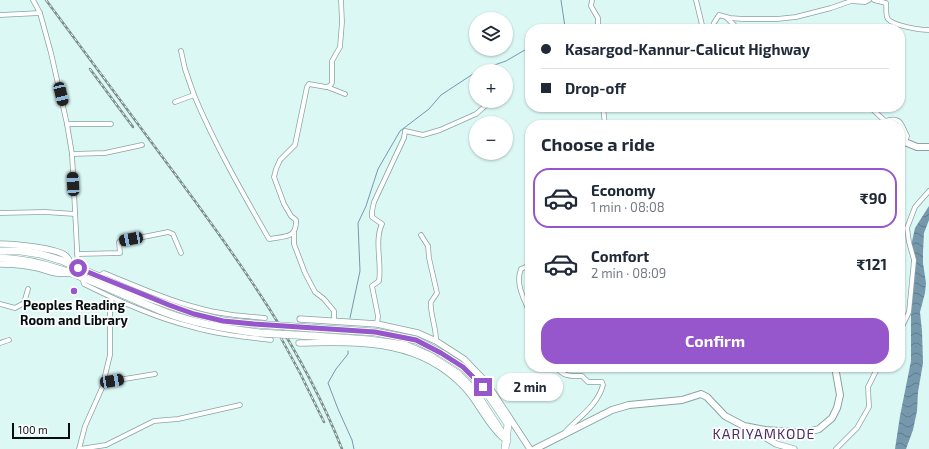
<!DOCTYPE html>
<meta charset="utf-8">
<style>
:root{--surface:#fff;--page:#f6f6f7;--text:#1f2937;--muted:#747a83;--line:#e0e1e3;--accent:#9656cc}
body{margin:0;font-family:"Exo 2",sans-serif;background:var(--page);color:var(--text);height:100vh;display:flex;flex-direction:column;font-size:15px;white-space:nowrap}
*{box-sizing:border-box;margin:0}
p{font-size:13px;color:var(--muted)}
.icon{flex:none;width:22px;height:22px;fill:none;stroke:currentColor;stroke-width:2;stroke-linecap:round;stroke-linejoin:round}
.map{position:relative;flex:1;overflow:hidden}
.drawer{position:absolute;left:525px;top:120px;width:380px;height:252px;display:flex;flex-direction:column;background:var(--surface);border-radius:16px;box-shadow:0 1px 3px #0004}
.drawer>*{flex:none}
.guide{position:absolute;left:525px;top:24px;width:380px;height:88px;border-radius:16px;box-shadow:0 1px 3px #0004;display:grid;align-content:center;height:88px;padding:0 16px;background:var(--surface)}
.buttons{position:absolute;left:469px;top:12px;display:grid;gap:8px}
.buttons a{display:grid;place-items:center;width:44px;height:44px;border-radius:50%;background:var(--surface);box-shadow:0 1px 3px #0004;font-size:20px}
.scale{position:absolute;left:12px;bottom:10px;width:58px;box-sizing:border-box;padding-left:4px;border:2px solid #050e0d;border-top:0;font-size:11px;line-height:14px;white-space:nowrap;color:#050e0d;-webkit-text-stroke:3px #fefefe;paint-order:stroke}
.end{position:absolute;width:18px;height:18px;margin:-9px;border:5px solid #9656cc;background:#fff;box-shadow:0 0 0 2px #fff}
.from{border-radius:50%}
.bubble{position:absolute;height:28px;border-radius:14px;background:var(--surface);box-shadow:0 1px 3px #0004;font-size:13px;font-weight:700;line-height:28px;text-align:center}
.car{position:absolute;width:12px;height:24px;margin:-12px -6px;border-radius:5px;box-shadow:0 0 3px 1px #0007;background:linear-gradient(#222 24%,#8ab4d8 0 40%,#222 0 76%,#8ab4d8 0 86%,#222 0)}
.guide b{display:flex;align-items:center;gap:14px;height:38px;font-size:15px}
.guide b+b{border-top:1px solid var(--line)}
.guide i{width:10px;height:10px;background:var(--text)}
ul{padding:0;list-style:none}
li{display:flex;align-items:center;gap:12px;height:60px;margin:0 8px 6px;padding:0 8px;border:2px solid transparent;border-radius:16px}
li div{flex:1}
li b{display:block;font-size:15px}
li em{font-style:normal;font-weight:700}
li.current{border-color:var(--accent)}
li>.icon{width:36px;height:36px;stroke-width:1.5}
h2{padding:0 16px;font-size:18px;line-height:48px}
.primary-button{display:flex;gap:8px;margin-top:auto;padding:8px 16px}
.primary-button a{flex:1;height:46px;border-radius:16px;background:var(--accent);color:#fff;font-size:16px;font-weight:700;line-height:46px;text-align:center}
.map>svg:first-child{display:block}
</style>
<div class="map">
<svg width="929" height="449" viewBox="0 0 929 449">
<defs>
<pattern id="water-waves" width="16" height="10" patternUnits="userSpaceOnUse"><rect width="16" height="10" fill="#7698ad"/><path d="M0 5q4-4 8 0t8 0" fill="none" stroke="#5f7a8b"/></pattern>
</defs>
<rect width="100%" height="100%" fill="#dbf8f5"/>
<path fill="url(#water-waves)" d="M929,206V220L924,233L923,252V263L926,283L925,293L920,312L922,331L923,363L918,392L917,411L913,430L906,449H895L900,416L911,361V246L915,228Z"/>
<g fill="none" stroke-linecap="round" stroke-linejoin="round">
<g stroke="#7698ad" stroke-width="1">
<path d="M561,0L565,27L561,29"/>
<path d="M477,71L506,61L530,47"/>
<path d="M350,318L360,271L358,223L366,206L378,169L400,131L429,109L441,95L476,72"/>
<path d="M348,351V354L336,369L328,383L338,409L352,440L354,449"/>
</g>
<g stroke="#89a4a1" stroke-width="5.5">
<g id="minor">
<path d="M592,0L591,6L598,18V29"/>
<path d="M696,0L703,29"/>
<path d="M874,0L886,3C887,8 885,15 888,19C894,26 920,30 929,30"/>
<path d="M40,13L51,53L67,124L72,154L78,268"/>
<path d="M0,15L40,13L33,0"/>
<path d="M727,18L738,29"/>
<path d="M712,29L714,23L719,15L730,18L743,19H777L796,17L831,8L851,1L865,2L869,0"/>
<path d="M181,51L185,69L194,95"/>
<path d="M327,87L345,94"/>
<path d="M175,102L194,95C215,145 242,192 269,239C284,236 297,239 296,220L291,216L284,204L274,177L276,169L280,160L295,145L307,87L309,84L326,87L330,86L332,83V61L340,47L342,22L341,0"/>
<path d="M603,107L605,125"/>
<path d="M870,107L885,121C901,116 901,124 907,136L905,142"/>
<path d="M67,124H111"/>
<path d="M72,154L105,153L142,145"/>
<path d="M0,213L45,212L75,214"/>
<path d="M294,233V244L305,273L315,292L324,299L334,311V321"/>
<path d="M421,235L428,246L429,258L437,293C435,296 433,299 431,302C429,309 437,331 436,341"/>
<path d="M77,254L120,253L119,242L168,232L173,234L181,253"/>
<path d="M530,265L521,269C515,284 524,299 530,313"/>
<path d="M99,276L104,273C134,285 164,299 195,307C218,314 241,316 265,318"/>
<path d="M82,278L84,284C118,301 153,317 189,326C216,334 243,337 271,340"/>
<path d="M0,304L15,308L24,303L28,289"/>
<path d="M377,324L378,316L372,286L379,281C382,263 374,241 382,224L372,217V211L374,202L404,138L405,131L423,135L440,130L476,114L491,101"/>
<path d="M900,331L909,312L914,260L909,242L907,228L915,207L929,191"/>
<path d="M0,343L9,340"/>
<path d="M560,367L558,369C564,377 573,376 582,376L588,382H602L603,385C598,405 578,418 565,432"/>
<path d="M104,379L112,381L155,374"/>
<path d="M79,449L85,426L102,388L110,355V312L112,298"/>
<path d="M80,449L106,445L154,421L178,419L240,405"/>
<path d="M836,449L857,428L869,407L868,387L878,367"/>
</g>
</g>
<g stroke="#89a4a1" stroke-width="7">
<g id="tertiary">
<path d="M0,244C13,244 57,248 66,256C68,258 70,262 71,265"/>
<path d="M0,264C13,264 25,265 38,268C50,271 55,275 68,273"/>
<path d="M300,319L377,324L418,333L436,341L464,359L486,382L530,449"/>
<path d="M299,343C360,342 420,339 465,388C479,403 486,422 502,437"/>
<path d="M765,430L766,438L776,444L794,449"/>
</g>
</g>
<g stroke="#89a4a1" stroke-width="8">
<g id="secondary">
<path d="M900,140L917,147H929"/>
<path d="M535,449L612,410L629,405L682,400L701,394L707,397L725,416L744,426L765,430L805,433L819,429L832,418L837,408L840,395L835,367"/>
</g>
</g>
<g stroke="#89a4a1" stroke-width="8">
<g id="trunk">
<path d="M0,251H21L40,254L63,261L143,296L195,314L223,321L254,324"/>
<path d="M0,258C59,260 112,292 167,313C196,324 227,329 259,333"/>
<path d="M311,328L375,332L416,340L441,353L463,367L483,387L508,424L505,449"/>
<path d="M314,336L369,340L405,345L430,356L458,374L476,393L507,441"/>
</g>
</g>
<use href="#minor" stroke="#fff" stroke-width="4"/>
<use href="#tertiary" stroke="#fff" stroke-width="5.5"/>
<use href="#secondary" stroke="#fff" stroke-width="6"/>
<use href="#trunk" stroke="#fff" stroke-width="7"/>
<g stroke="#798d8b" stroke-width="2.5">
<g id="rail">
<path d="M46,0C90,59 134,118 178,178C241,263 303,350 342,449"/>
<path d="M90,69L133,127"/>
<path d="M281,338L300,373L324,422"/>
</g>
</g>
<use href="#rail" stroke="#fefefe" stroke-width="1" stroke-dasharray="3" stroke-linecap="butt"/>
<g stroke="#89a4a1" stroke-width="8" stroke-linecap="butt">
<g id="trunk-bridge">
<path d="M254,324L311,328"/>
<path d="M259,333L314,336"/>
</g>
</g>
<use href="#trunk-bridge" stroke="#fff" stroke-width="7"/>
</g>
<g fill="none" stroke-linecap="round" stroke-linejoin="round">
<path stroke="#9656cc" stroke-width="5" d="M78,268L169,305L194,314L223,321L254,324L375,332L416,340L441,353L463,367L483,387"/>
</g>
<circle fill="#9656cc" stroke="#fefefe" stroke-width="1.5" cx="74" cy="291" r="4"/>
<g text-anchor="middle" dominant-baseline="central" stroke-width="3.5" stroke-linejoin="round" paint-order="stroke">
<g font-size="13" font-weight="bold" fill="#050e0d" stroke="#fefefe">
<text x="74" y="305">Peoples Reading<tspan x="74" dy="15">Room and Library</tspan></text>
</g>
<g font-size="14" letter-spacing="1" fill="#4c2e67" stroke="#fefefe">
<text x="764" y="433">KARIYAMKODE</text>
</g>
</g>
</svg>
<div class="buttons">
<a><svg class="icon" aria-label="layers" viewBox="0 0 24 24"><path d="M12 4l9 5-9 5-9-5zM3 14l9 5 9-5"/></svg></a>
<a>+</a>
<a>−</a>
</div>
<div class="scale">100 m</div>
<i class="end from" style="left:78px;top:268px"></i>
<i class="end" style="left:483px;top:387px"></i>
<div class="bubble" style="left:497px;top:373px;width:66px">2 min</div>
<i class="car" style="left:61px;top:94px;rotate:167deg"></i>
<i class="car" style="left:73px;top:184px;rotate:357deg"></i>
<i class="car" style="left:131px;top:239px;rotate:259deg"></i>
<i class="car" style="left:112px;top:381px;rotate:80deg"></i>
<div class="guide">
<b><i class="from"></i>Kasargod-Kannur-Calicut Highway</b>
<b><i></i>Drop-off</b>
</div>
<section class="drawer">
<h2>Choose a ride</h2>
<ul>
<li class="current"><svg class="icon" aria-label="car" viewBox="0 0 24 24"><path d="M5 17H2v-5l4-1 3-4h7l3 4 3 1v5h-3M9 17h6M6 11h13"/><circle cx="7" cy="17" r="2"/><circle cx="17" cy="17" r="2"/></svg><div><b>Economy</b><p>1 min · 08:08</p></div><em>₹90</em></li>
<li><svg class="icon" aria-label="car" viewBox="0 0 24 24"><path d="M5 17H2v-5l4-1 3-4h7l3 4 3 1v5h-3M9 17h6M6 11h13"/><circle cx="7" cy="17" r="2"/><circle cx="17" cy="17" r="2"/></svg><div><b>Comfort</b><p>2 min · 08:09</p></div><em>₹121</em></li>
</ul>
<div class="primary-button"><a>Confirm</a></div>
</section>
</div>
